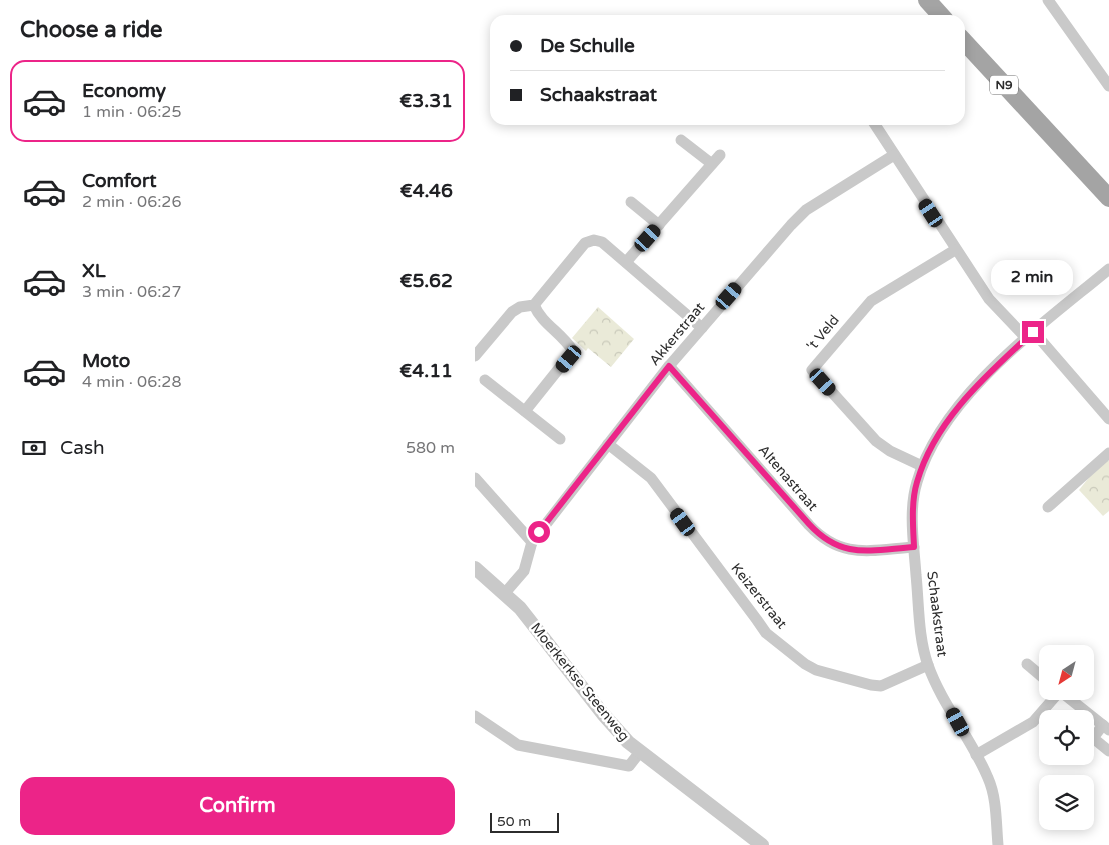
<!DOCTYPE html>
<meta charset="utf-8">
<style>
:root{--surface:#fff;--page:#f2f2f2;--text:#202124;--muted:#757577;--line:#e0e0e0;--accent:#ec2488}
body{margin:0;font-family:"Varela Round",sans-serif;background:var(--page);color:var(--text);height:100vh;display:flex;flex-direction:column;font-size:19px;white-space:nowrap}
*{box-sizing:border-box;margin:0}
p{font-size:16px;color:var(--muted)}
.icon{flex:none;width:28px;height:28px;fill:none;stroke:currentColor;stroke-width:2;stroke-linecap:round;stroke-linejoin:round}
.map{position:relative;flex:1;overflow:hidden}
.details{display:flex;flex-direction:column;background:var(--surface);width:475px}
.details>*{flex:none}
.banner{position:absolute;left:15px;top:15px;width:475px;height:110px;border-radius:15px;box-shadow:0 2px 12px #0003;display:grid;align-content:center;height:110px;padding:0 20px;background:var(--surface)}
.needle{width:32px;rotate:216deg}
.tools{position:absolute;left:564px;top:645px;display:grid;gap:10px}
.tools a{display:grid;place-items:center;width:55px;height:55px;border-radius:10px;background:var(--surface);box-shadow:0 2px 12px #0003;font-size:25px}
.scale{position:absolute;left:15px;bottom:12px;width:69px;box-sizing:border-box;padding-left:5px;border:2px solid #2c2c2c;border-top:0;font-size:14px;line-height:18px;white-space:nowrap;color:#2c2c2c;-webkit-text-stroke:4px #fff;paint-order:stroke}
.end{position:absolute;width:22px;height:22px;margin:-11px;border:6px solid #ec2488;background:#fff;box-shadow:0 0 0 2px #fff}
.from{border-radius:50%}
.bubble{position:absolute;height:35px;border-radius:15px;background:var(--surface);box-shadow:0 2px 12px #0003;font-size:16px;font-weight:700;line-height:35px;text-align:center}
.car{position:absolute;width:15px;height:30px;margin:-15px -8px;border-radius:6px;box-shadow:0 0 4px 1px #0007;background:linear-gradient(#222 24%,#8ab4d8 0 40%,#222 0 76%,#8ab4d8 0 86%,#222 0)}
.banner b{display:flex;align-items:center;gap:18px;height:48px;font-size:19px}
.banner b+b{border-top:1px solid var(--line)}
.banner i{width:12px;height:12px;background:var(--text)}
ul{padding:0;list-style:none}
li{display:flex;align-items:center;gap:15px;height:82px;margin:0 10px 8px;padding:0 10px;border:2px solid transparent;border-radius:15px}
li div{flex:1}
li b{display:block;font-size:19px}
li em{font-style:normal;font-weight:700}
li.on{border-color:var(--accent)}
li>.icon{width:45px;height:45px;stroke-width:1.5}
h2{padding:0 20px;font-size:22px;line-height:60px}
.pay{display:flex;align-items:center;gap:12px;height:55px;padding:0 20px;font-size:19px}
.pay p{margin-inline-start:auto}
.button{display:flex;gap:10px;margin-top:auto;padding:10px 20px}
.button a{flex:1;height:58px;border-radius:15px;background:var(--accent);color:#fff;font-size:20px;font-weight:700;line-height:58px;text-align:center}
main{display:flex;flex:1;min-height:0}
.map>svg:first-child{display:block}
</style>
<main>
<section class="details">
<h2>Choose a ride</h2>
<ul>
<li class="on"><svg class="icon" aria-label="car" viewBox="0 0 24 24"><path d="M5 17H2v-5l4-1 3-4h7l3 4 3 1v5h-3M9 17h6M6 11h13"/><circle cx="7" cy="17" r="2"/><circle cx="17" cy="17" r="2"/></svg><div><b>Economy</b><p>1 min · 06:25</p></div><em>€3.31</em></li>
<li><svg class="icon" aria-label="car" viewBox="0 0 24 24"><path d="M5 17H2v-5l4-1 3-4h7l3 4 3 1v5h-3M9 17h6M6 11h13"/><circle cx="7" cy="17" r="2"/><circle cx="17" cy="17" r="2"/></svg><div><b>Comfort</b><p>2 min · 06:26</p></div><em>€4.46</em></li>
<li><svg class="icon" aria-label="car" viewBox="0 0 24 24"><path d="M5 17H2v-5l4-1 3-4h7l3 4 3 1v5h-3M9 17h6M6 11h13"/><circle cx="7" cy="17" r="2"/><circle cx="17" cy="17" r="2"/></svg><div><b>XL</b><p>3 min · 06:27</p></div><em>€5.62</em></li>
<li><svg class="icon" aria-label="car" viewBox="0 0 24 24"><path d="M5 17H2v-5l4-1 3-4h7l3 4 3 1v5h-3M9 17h6M6 11h13"/><circle cx="7" cy="17" r="2"/><circle cx="17" cy="17" r="2"/></svg><div><b>Moto</b><p>4 min · 06:28</p></div><em>€4.11</em></li>
</ul>
<div class="pay"><svg class="icon" aria-label="cash" viewBox="0 0 24 24"><path d="M3 7h18v10H3z"/><circle cx="12" cy="12" r="2"/></svg>Cash<p>580 m</p></div>
<div class="button"><a>Confirm</a></div>
</section>
<div class="map">
<svg width="634" height="845" viewBox="0 0 634 845">
<defs>
<pattern id="forest-crowns" width="20" height="18" patternUnits="userSpaceOnUse" patternTransform="scale(1.25)"><rect width="20" height="18" fill="#eaead8"/><path d="M2 6a3 3 0 1 1 6 0M12 15a3 3 0 1 1 6 0" fill="none" stroke="#c9c9ba"/></pattern>
</defs>
<rect width="100%" height="100%" fill="#fff"/>
<g fill="url(#forest-crowns)">
<path d="M123,307L159,339L136,367L113,348L111,351L97,338Z"/>
<path d="M632,461H634V511L628,516L604,490L616,475Z"/>
</g>
<g fill="none" stroke-linecap="round" stroke-linejoin="round">
<g stroke="#c9c9c9" stroke-width="11">
<path d="M573,0L634,86"/>
<path d="M397,120L514,299L551,338"/>
<path d="M206,140L237,164"/>
<path d="M156,202L184,225"/>
<path d="M151,262L245,155"/>
<path d="M558,331L634,419"/>
<path d="M0,356L37,312L45,307L59,305L110,243L119,240L127,242L227,328"/>
<path d="M194,366L334,525C367,560 395,550 439,547"/>
<path d="M10,380L85,439"/>
<path d="M50,411L98,351C87,333 67,324 59,305"/>
<path d="M133,444L176,478L282,620L291,633L330,664L341,670L396,685L406,686L453,665"/>
<path d="M447,466L415,451L401,441L337,370L396,301L480,250"/>
<path d="M0,478L57,542L49,571L30,593"/>
<path d="M573,507L634,453"/>
<path d="M57,542L194,366L316,225L331,210L419,155"/>
<path d="M552,664L572,681"/>
<path d="M585,691L634,730"/>
<path d="M0,716L43,745L154,766L165,752"/>
<path d="M628,725L618,738L634,751"/>
<path d="M501,755L558,722L585,691"/>
<path d="M523,845C521,823 522,798 513,778C497,739 467,705 453,665C443,637 444,604 441,575C439,545 433,511 442,482C466,396 568,324 634,269"/>
</g>
<path stroke="#c9c9c9" stroke-width="14" d="M0,568L45,608L128,714L153,742L287,845"/>
<g stroke="#a4a4a4" stroke-width="18">
<path d="M452,0L470,20"/>
<path d="M485,37L634,198"/>
</g>
</g>
<g fill="none" stroke-linecap="round" stroke-linejoin="round">
<path stroke="#ec2488" stroke-width="6" d="M64,532L194,366L334,524C367,560 395,550 439,547C438,525 436,502 442,482C460,419 513,374 558,332"/>
</g>
<g text-anchor="middle" dominant-baseline="central" stroke-width="5" stroke-linejoin="round" paint-order="stroke">
<rect fill="#fff" stroke="#6b6b6b" stroke-width="1" x="515" y="75.5" width="28" height="19" rx="4"/>
<g font-size="12" font-weight="bold" fill="#2c2c2c">
<text x="529" y="85">N9</text>
</g>
<g font-size="14" fill="#2c2c2c" stroke="#fff">
<text transform="translate(348 333) rotate(-50)">'t Veld</text>
<text transform="translate(202 334) rotate(-50)">Akkerstraat</text>
<text transform="translate(313 478) rotate(49)">Altenastraat</text>
<text transform="translate(284 596) rotate(51)">Keizerstraat</text>
<text transform="translate(462 614) rotate(83)">Schaakstraat</text>
<text transform="translate(105 682) rotate(51)">Moerkerkse Steenweg</text>
</g>
</g>
</svg>
<div class="tools">
<a><svg class="needle" viewBox="-14 -14 28 28"><path d="M0-13l5 13h-10z" fill="#e53935"/><path d="M0 13l5-13h-10z" fill="#757577"/></svg></a>
<a><svg class="icon" aria-label="locate" viewBox="0 0 24 24"><circle cx="12" cy="12" r="6"/><path d="M12 2v4M12 18v4M2 12h4M18 12h4"/></svg></a>
<a><svg class="icon" aria-label="layers" viewBox="0 0 24 24"><path d="M12 4l9 5-9 5-9-5zM3 14l9 5 9-5"/></svg></a>
</div>
<div class="scale">50 m</div>
<i class="end from" style="left:64px;top:532px"></i>
<i class="end" style="left:558px;top:332px"></i>
<div class="bubble" style="left:516px;top:260px;width:82px">2 min</div>
<i class="car" style="left:456px;top:213px;rotate:327deg"></i>
<i class="car" style="left:173px;top:238px;rotate:42deg"></i>
<i class="car" style="left:254px;top:296px;rotate:41deg"></i>
<i class="car" style="left:94px;top:359px;rotate:220deg"></i>
<i class="car" style="left:348px;top:382px;rotate:138deg"></i>
<i class="car" style="left:208px;top:522px;rotate:324deg"></i>
<i class="car" style="left:483px;top:722px;rotate:331deg"></i>
<div class="banner">
<b><i class="from"></i>De Schulle</b>
<b><i></i>Schaakstraat</b>
</div>
</div>
</main>
